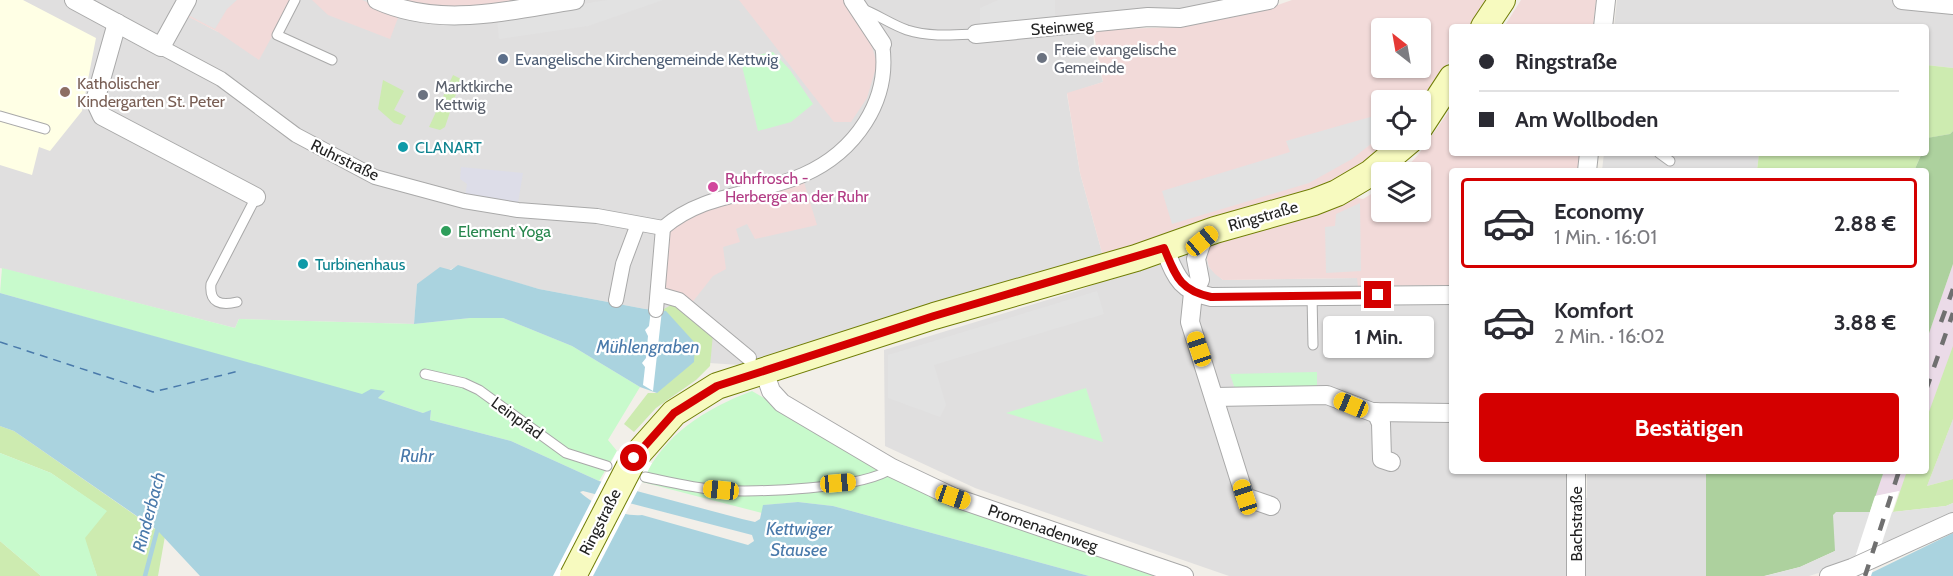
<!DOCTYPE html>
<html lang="de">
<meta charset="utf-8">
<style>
:root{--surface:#fff;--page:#f7f7f7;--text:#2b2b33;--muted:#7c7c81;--line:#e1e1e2;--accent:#d40000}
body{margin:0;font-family:Cabin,sans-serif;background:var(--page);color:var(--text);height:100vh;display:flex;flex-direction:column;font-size:22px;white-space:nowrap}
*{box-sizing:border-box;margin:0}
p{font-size:20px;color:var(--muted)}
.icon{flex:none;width:33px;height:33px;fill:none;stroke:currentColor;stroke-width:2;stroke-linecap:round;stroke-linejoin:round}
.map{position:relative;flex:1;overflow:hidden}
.details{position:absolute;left:1449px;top:168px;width:480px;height:306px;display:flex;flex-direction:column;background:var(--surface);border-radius:6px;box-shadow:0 2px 4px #0004}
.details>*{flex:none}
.hud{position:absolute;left:1449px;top:24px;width:480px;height:132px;border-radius:6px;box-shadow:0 2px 4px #0004;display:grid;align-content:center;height:132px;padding:0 30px;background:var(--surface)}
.needle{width:39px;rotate:329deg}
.tools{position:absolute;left:1371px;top:18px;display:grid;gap:12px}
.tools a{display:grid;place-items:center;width:60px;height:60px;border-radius:6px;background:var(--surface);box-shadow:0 2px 4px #0004;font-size:30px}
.end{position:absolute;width:27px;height:27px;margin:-14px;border:8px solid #d40000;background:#fff;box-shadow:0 0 0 3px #fff}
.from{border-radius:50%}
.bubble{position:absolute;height:42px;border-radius:6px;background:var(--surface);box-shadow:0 2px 4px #0004;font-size:20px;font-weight:800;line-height:42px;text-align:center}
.car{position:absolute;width:18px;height:36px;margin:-18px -9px;border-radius:8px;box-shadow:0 0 4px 2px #0007;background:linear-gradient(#f5c518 24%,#345 0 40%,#f5c518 0 76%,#345 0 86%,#f5c518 0)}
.hud b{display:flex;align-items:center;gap:21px;height:57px;font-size:22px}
.hud b+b{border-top:2px solid var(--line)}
.hud i{width:15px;height:15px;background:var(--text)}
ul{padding:10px 0 0;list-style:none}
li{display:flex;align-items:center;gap:18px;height:90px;margin:0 12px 9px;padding:0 18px;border:3px solid transparent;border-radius:6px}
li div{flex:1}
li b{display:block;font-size:22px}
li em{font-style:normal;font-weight:800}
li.selected{border-color:var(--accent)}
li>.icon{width:54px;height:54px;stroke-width:1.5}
.primary-button{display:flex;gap:12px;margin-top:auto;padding:12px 30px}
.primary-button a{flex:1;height:69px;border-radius:6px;background:var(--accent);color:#fff;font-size:24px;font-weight:800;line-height:69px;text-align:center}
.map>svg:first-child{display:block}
</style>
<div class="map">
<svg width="1953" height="576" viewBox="0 0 1953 576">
<rect width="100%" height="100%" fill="#f2efe9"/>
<g fill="#e0dfdf">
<path d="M0,0H193L186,15L218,32L292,0H1240L1174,13L1093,18L1094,48L1103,82L1067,94L1080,173L1104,260L946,306L912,310L823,344L755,366L694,362L666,311L645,309L539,289L458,266L417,284L414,324L239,319L235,328L0,268Z"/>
<path d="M1617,0H1953V68L1926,65V27H1614Z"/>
<path d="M1604,153H1759L1757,171H1602Z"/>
<path d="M1203,242L1209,267L1223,280L1358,278V286L1452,285V471H1573L1574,500L1587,498V471H1706V576H1229L975,488L885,446L884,350L1080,290Z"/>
<path d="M1953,419V479L1927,486Z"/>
</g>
<g fill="#f2dad9" fill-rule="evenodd">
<path d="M193,0H292L259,60L218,32L185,15Z"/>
<path d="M312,0H362L399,15L390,39L328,15Z"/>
<path d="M397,0H534L437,11Z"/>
<path d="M739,0H845L868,33L877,64L867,98L851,122H834Z"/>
<path d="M1292,0H1490L1472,27H1452V57L1421,104L1420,100H1382V140H1394L1348,176L1295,199L1104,260L1080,173L1067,93L1103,82L1093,30L1178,27L1272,7ZM1382,28H1420V68H1382Z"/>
<path d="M1521,0H1596L1593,27H1504Z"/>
<path d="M1452,107V153H1580L1578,171H1452V285L1358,286L1357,278L1223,280L1215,274L1209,267L1203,242L1338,194L1363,199L1381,188L1382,212H1420V172H1402L1418,155Z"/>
<path d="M803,179L817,225L755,239L747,224L736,229L740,242L723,247L726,269L713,276L691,304L663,290L665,231L682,216Z"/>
</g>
<path fill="#ebdbe8" d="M1953,264V419L1927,486L1875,496L1884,471H1926V342Z"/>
<path fill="#ffffe5" d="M0,0H23L96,38L82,111L50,151L39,147L32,175L0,165Z"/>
<g fill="#cdebb0">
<path d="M1926,65L1953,68V131L1950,134L1928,138L1926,142Z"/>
<path d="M453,75L461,79L445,127L440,130L429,127Z"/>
<path d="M383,80L404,91L394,110L406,116L401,125L394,123L378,109Z"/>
<path d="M1759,153H1922L1914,171H1757Z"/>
<path d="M675,303L713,334L710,366L696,380L656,408L634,432L624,424L648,393H657L662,310Z"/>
<path d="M1953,346V419L1927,486L1953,479V503L1946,506L1893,512L1907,471H1926V420Z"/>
<path d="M0,426L14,431L165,536L158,576H97L84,538L106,511L51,473L0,453Z"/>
<path d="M0,541L41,576H0Z"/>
</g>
<g fill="#add19e">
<path d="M1953,131V264L1926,342V171H1914L1922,153H1926L1927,138L1950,134Z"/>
<path d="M1706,471H1884L1870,512H1837L1835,551L1800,567L1764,576H1706Z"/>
</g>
<g fill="#c8facc">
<path d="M773,52L790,70L813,104L791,122L758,131L740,58Z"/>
<path d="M2,268L235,328L239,319L414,324L470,318H503L572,346L640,387L608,440L617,451L599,481L511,441L430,420L431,411L423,413L378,398L384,392L362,395L0,293Z"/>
<path d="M1317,372V388L1235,389L1230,374Z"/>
<path d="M1086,388L1103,442L1006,413Z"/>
<path d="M752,391L912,485L1173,576H1089L833,506L798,502L764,505L762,513L642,482C664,434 705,409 752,391Z"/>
<path d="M0,453L51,473L107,511L85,538L97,576H41L0,541Z"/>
</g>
<g fill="#e2e2e2">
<path d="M196,0H237L227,9L215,29L188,15Z"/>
<path d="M608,0H663L588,26L499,39L497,17Z"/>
<path d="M998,0H1055V23L980,29V8Z"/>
<path d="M1381,114V136L1352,159L1309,183L1172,224L1162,191L1290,152L1286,141Z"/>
<path d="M1360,203L1361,271L1326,273L1325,227L1335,226L1336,214Z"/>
<path d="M1097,291L1104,314L934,365L946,405L940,417L888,398V355Z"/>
<path d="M1953,503V516L1841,566L1809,576H1765L1800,567L1835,551L1833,515L1836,512H1893L1946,506Z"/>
</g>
<path fill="#dddde8" d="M461,167L523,173L518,203L465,196L467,184L460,179Z"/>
<g fill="#aad3df" fill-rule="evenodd">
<path d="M458,265L539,289L645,309L666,311L695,343L694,362L657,393L640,387L572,346L503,318H470L414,324L417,284L440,267L451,270Z"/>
<path d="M0,293L362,394L371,389L385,391L378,398L423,413L431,410L430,420L511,441L599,481L742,519L755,522L760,519L763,505L798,502L833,506L1089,576H200L157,530L14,431L0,426ZM583,491L752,535L754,541L748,545L642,515C623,517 594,506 580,492Z"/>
<path d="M1953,533V576H1864L1869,574Z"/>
</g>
<g fill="#fff">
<path d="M651,310H662L653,391L643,385L645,367L642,363L646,358L648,336L645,330L649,326Z"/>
<path d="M617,451L652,463L593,576H553Z"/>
<path d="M1899,491L1871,576H1849L1875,496Z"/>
</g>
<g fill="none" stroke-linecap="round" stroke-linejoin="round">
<path stroke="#aad3df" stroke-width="4.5" d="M145,576L158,527"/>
<path stroke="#4a7aab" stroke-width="1.5" stroke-dasharray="8 6" stroke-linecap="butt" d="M0,342L153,392L239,371"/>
<g stroke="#a9a9a9" stroke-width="11">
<g id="service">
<path d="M295,0L277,35L332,60"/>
<path d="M860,8C877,14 890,24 907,30C929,37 953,35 976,34"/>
<path d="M0,116L45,129"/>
<path d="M1659,153L1670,161"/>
<path d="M1312,295L1313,345"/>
<path d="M237,302C221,306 209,303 211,284L256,197"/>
<path d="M425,374L464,383L479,390L566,453L607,466"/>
<path d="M645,477C669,482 693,488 718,490C754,493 865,489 892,468"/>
</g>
</g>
<g stroke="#a9a9a9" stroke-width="16">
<g id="pedestrian">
<path d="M161,47L221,79L296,135L375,177L464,201L518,210L597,216L663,228"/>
<path d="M663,228C705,192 755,196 803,175C855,152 891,101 882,44"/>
<path d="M658,294L679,300L749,358"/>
<path d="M616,300L623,264L638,224"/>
<path d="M656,310L663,228"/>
</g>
</g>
<g stroke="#a9a9a9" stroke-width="20">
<g id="minor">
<path d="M74,0L161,47L187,0"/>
<path d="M377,0C441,29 509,10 575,0"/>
<path d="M853,0L882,44"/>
<path d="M1902,0L1953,5"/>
<path d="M117,23L95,101L102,116L256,197"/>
<path d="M1603,27L1606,0"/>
<path d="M976,34L1148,17L1180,18L1269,0"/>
<path d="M1587,171L1589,153"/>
<path d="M1213,231L1202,241L1196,259L1200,280L1193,293L1190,322L1245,497L1271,506"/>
<path d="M1164,248C1176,276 1179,290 1211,297L1452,295"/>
<path d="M764,371L771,391L782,403L892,468L953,497L1184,576"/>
<path d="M1214,397L1327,395L1372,412L1452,413"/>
<path d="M1376,412L1381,423L1382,459L1391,462"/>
<path d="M1576,471V576"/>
<path d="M1829,576L1852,568L1953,522"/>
</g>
</g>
<g stroke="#707d05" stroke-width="28">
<g id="secondary">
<path d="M1484,27L1502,0"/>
<path d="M1420,127L1452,78"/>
<path d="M634,458L674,413L717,386L934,316L1136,258L1215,230L1314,202L1337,193L1371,173L1410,140"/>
</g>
</g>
<use href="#service" stroke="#fff" stroke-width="9"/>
<use href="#pedestrian" stroke="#fff" stroke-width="14"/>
<use href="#minor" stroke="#fff" stroke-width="18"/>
<use href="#secondary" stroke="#f7fabf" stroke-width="26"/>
<g stroke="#707070" stroke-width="4.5" stroke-dasharray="12 12" stroke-linecap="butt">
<path d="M1941,322L1953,289"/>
<path d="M1926,390L1953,313"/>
<path d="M1865,576L1899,471"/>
</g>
<g stroke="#707d05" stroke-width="28" stroke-linecap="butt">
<path id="secondary-bridge" d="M573,576L634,458"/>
</g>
<use href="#secondary-bridge" stroke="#f7fabf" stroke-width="26"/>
</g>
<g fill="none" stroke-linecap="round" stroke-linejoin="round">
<path stroke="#d40000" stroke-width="8" d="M634,458L674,413L717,386L934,316L1164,248C1176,276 1179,290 1211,297L1378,295"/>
</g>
<g fill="#6b7280" stroke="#fff" stroke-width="2">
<circle cx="1042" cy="58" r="6"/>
<circle cx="423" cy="95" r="6"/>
</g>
<circle fill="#5c6f8a" stroke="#fff" stroke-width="2" cx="503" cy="59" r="6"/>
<circle fill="#8d6e63" stroke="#fff" stroke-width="2" cx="65" cy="92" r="6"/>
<g fill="#0f9aa8" stroke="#fff" stroke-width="2">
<circle cx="403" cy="147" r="6"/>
<circle cx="303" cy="264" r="6"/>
</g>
<circle fill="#d1479c" stroke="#fff" stroke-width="2" cx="713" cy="187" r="6"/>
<circle fill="#2e9e5b" stroke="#fff" stroke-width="2" cx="446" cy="231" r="6"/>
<g text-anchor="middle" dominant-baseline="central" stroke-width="4.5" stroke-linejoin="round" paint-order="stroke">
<g font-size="16" fill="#222" stroke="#fff">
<text transform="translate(1062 27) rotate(-5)">Steinweg</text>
<text transform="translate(345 160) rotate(26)">Ruhrstraße</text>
<text transform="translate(1263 216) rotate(-16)">Ringstraße</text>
<text transform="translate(517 418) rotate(36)">Leinpfad</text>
<text transform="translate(600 522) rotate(-63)">Ringstraße</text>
<text transform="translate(1576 524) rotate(-90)">Bachstraße</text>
<text transform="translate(1043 528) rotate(19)">Promenadenweg</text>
</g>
<g font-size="16" fill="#5b616d" stroke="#fff" text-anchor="start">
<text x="1054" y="49">Freie evangelische<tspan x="1054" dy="18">Gemeinde</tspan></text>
<text x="435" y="86">Marktkirche<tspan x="435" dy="18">Kettwig</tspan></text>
</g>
<g font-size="16" fill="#4e5e75" stroke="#fff" text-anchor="start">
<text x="515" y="59">Evangelische Kirchengemeinde Kettwig</text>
</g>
<g font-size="16" fill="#785e54" stroke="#fff" text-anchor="start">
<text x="77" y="83">Katholischer<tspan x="77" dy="18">Kindergarten St. Peter</tspan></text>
</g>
<g font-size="16" fill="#0d838f" stroke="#fff" text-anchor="start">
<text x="415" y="147">CLANART</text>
<text x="315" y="264">Turbinenhaus</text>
</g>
<g font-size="16" fill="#b23c85" stroke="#fff" text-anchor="start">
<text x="725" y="178">Ruhrfrosch -<tspan x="725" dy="18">Herberge an der Ruhr</tspan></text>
</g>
<g font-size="16" fill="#27864d" stroke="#fff" text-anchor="start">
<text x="458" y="231">Element Yoga</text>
</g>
<g font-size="18" font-style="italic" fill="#4a7aab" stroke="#fff">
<text x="648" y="347">Mühlengraben</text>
<text x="417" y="456">Ruhr</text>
<text transform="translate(149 512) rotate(-75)">Rinderbach</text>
<text x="799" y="529">Kettwiger<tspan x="799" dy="21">Stausee</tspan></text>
</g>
</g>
</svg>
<div class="tools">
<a><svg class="needle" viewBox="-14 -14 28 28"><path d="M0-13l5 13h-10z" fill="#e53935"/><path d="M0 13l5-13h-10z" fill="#7c7c81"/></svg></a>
<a><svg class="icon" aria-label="locate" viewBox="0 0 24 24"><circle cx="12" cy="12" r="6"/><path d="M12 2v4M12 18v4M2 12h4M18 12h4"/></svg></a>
<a><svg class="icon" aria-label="layers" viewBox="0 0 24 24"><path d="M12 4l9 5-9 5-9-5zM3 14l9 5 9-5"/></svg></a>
</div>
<i class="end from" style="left:634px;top:458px"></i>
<i class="end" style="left:1378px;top:295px"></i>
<div class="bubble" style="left:1323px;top:316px;width:111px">1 Min.</div>
<i class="car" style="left:1202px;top:241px;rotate:50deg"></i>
<i class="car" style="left:1199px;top:349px;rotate:341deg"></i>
<i class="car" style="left:1351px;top:405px;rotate:292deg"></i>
<i class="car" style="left:838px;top:483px;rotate:85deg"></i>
<i class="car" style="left:721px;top:490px;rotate:276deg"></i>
<i class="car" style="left:953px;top:497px;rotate:109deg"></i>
<i class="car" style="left:1245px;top:497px;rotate:342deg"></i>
<div class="hud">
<b><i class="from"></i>Ringstraße</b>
<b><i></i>Am Wollboden</b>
</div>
<section class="details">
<ul>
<li class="selected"><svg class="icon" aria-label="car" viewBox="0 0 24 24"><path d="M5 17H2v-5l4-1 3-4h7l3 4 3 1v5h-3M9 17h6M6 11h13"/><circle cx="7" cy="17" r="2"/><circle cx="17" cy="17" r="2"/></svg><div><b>Economy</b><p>1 Min. · 16:01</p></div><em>2.88 €</em></li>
<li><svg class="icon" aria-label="car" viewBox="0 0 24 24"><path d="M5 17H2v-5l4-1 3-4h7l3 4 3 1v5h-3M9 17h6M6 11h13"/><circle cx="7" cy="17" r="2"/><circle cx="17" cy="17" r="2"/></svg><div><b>Komfort</b><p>2 Min. · 16:02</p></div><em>3.88 €</em></li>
</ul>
<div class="primary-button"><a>Bestätigen</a></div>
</section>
</div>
